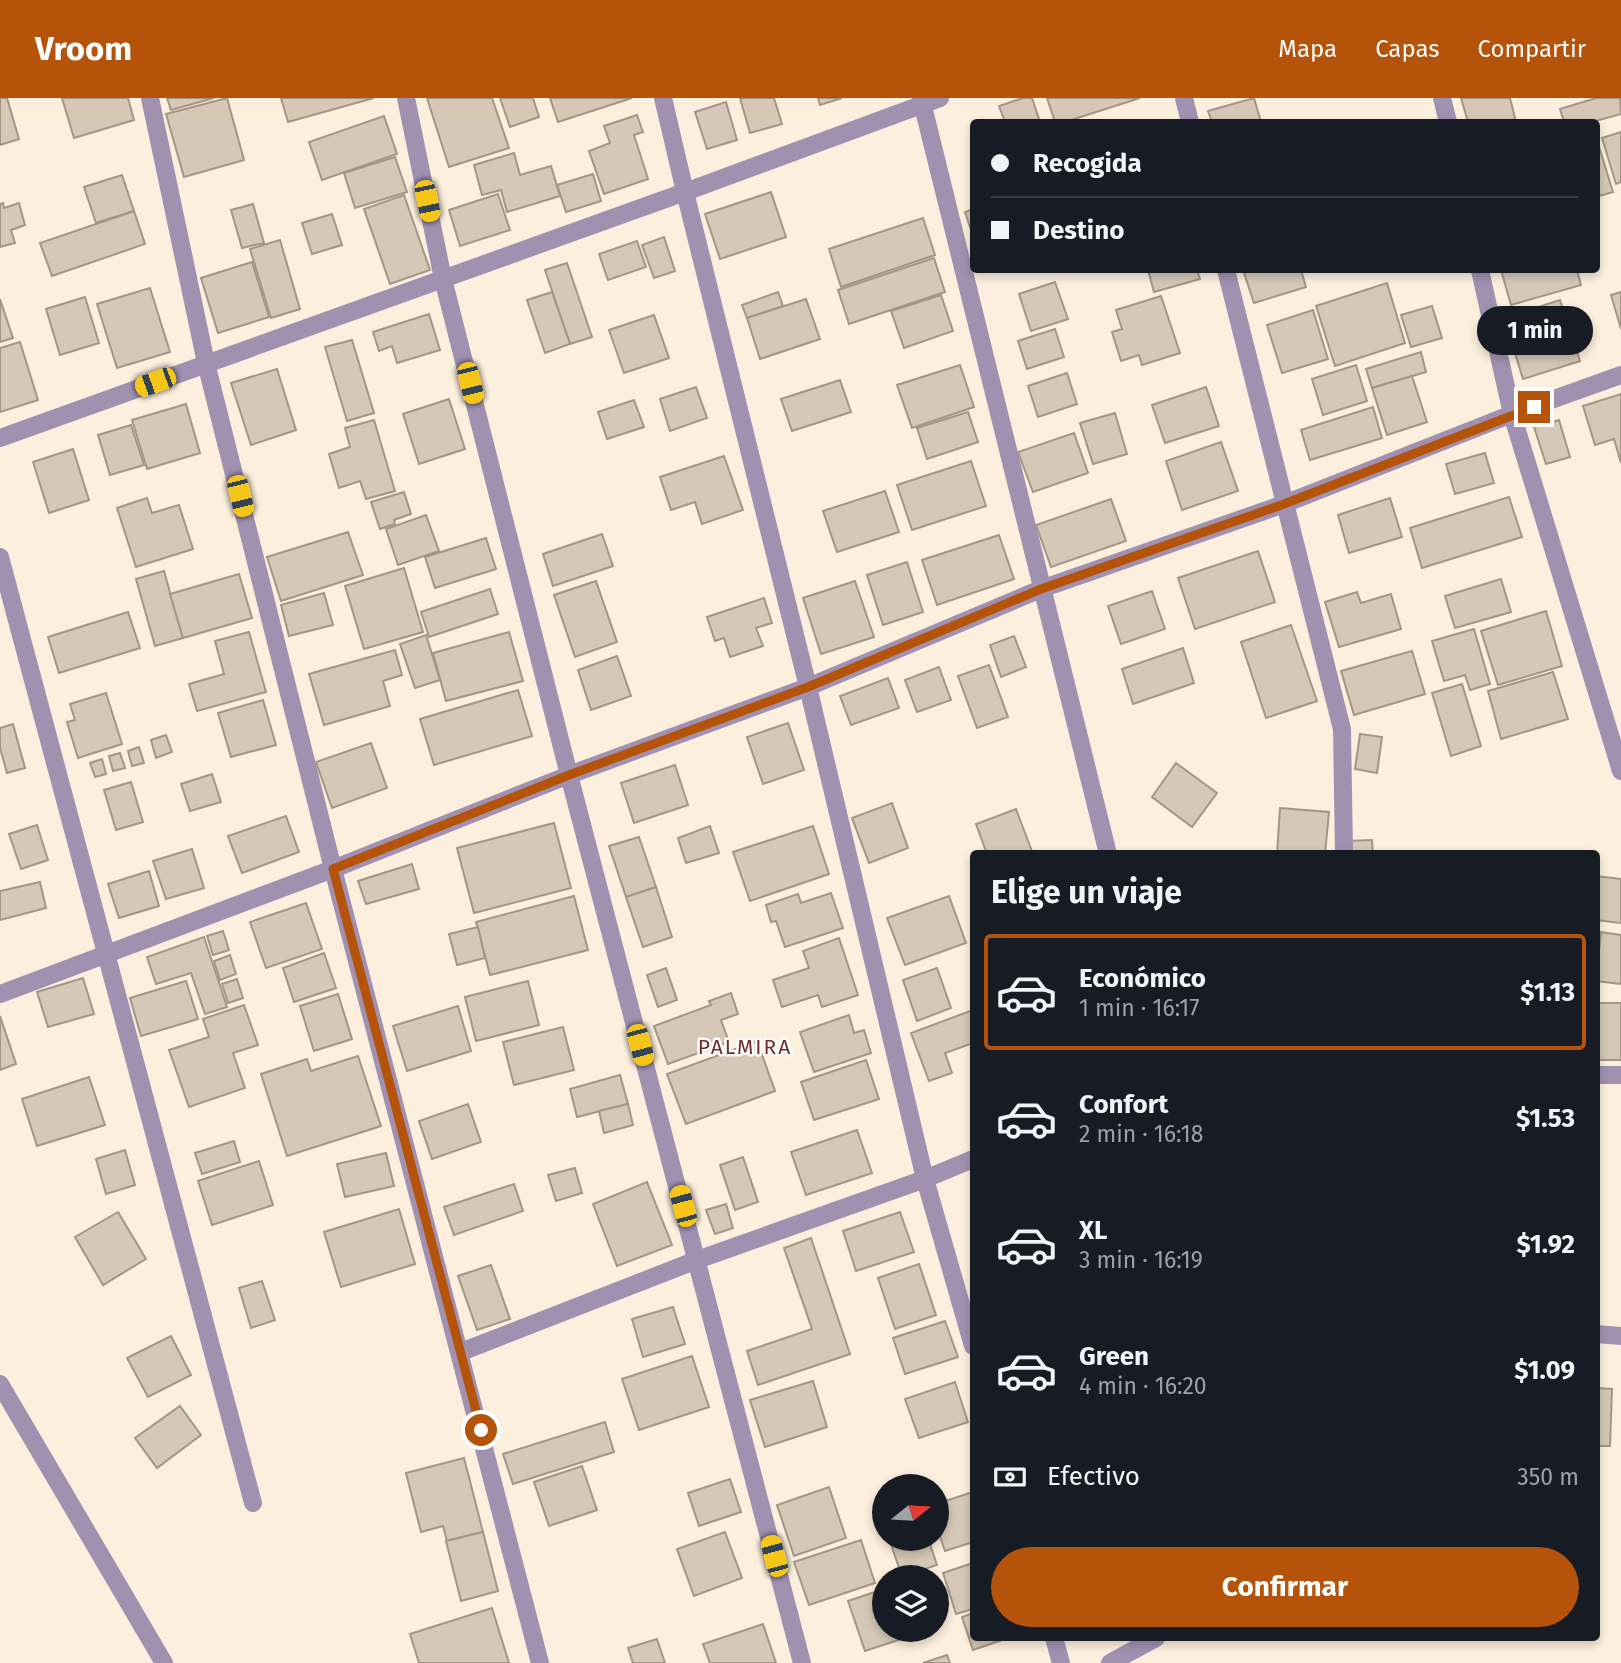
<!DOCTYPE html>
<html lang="es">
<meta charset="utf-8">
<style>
:root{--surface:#171b24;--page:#242831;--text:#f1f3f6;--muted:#9ea1a6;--line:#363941;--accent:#b45309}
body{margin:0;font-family:"Fira Sans",sans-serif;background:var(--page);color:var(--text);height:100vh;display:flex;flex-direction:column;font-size:26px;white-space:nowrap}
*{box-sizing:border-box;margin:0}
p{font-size:23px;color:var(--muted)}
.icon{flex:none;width:38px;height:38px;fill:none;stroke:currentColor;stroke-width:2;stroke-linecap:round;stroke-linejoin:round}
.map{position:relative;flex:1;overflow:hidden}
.sheet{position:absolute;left:970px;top:752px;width:630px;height:791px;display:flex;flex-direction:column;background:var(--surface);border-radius:7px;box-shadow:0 4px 10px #0003}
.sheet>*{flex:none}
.top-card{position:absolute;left:970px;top:21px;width:630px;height:154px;border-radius:7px;box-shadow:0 4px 10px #0003;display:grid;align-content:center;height:154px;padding:0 21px;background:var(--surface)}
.needle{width:46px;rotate:72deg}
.fabs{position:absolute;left:872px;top:1376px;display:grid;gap:14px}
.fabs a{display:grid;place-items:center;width:77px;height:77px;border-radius:50%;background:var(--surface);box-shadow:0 4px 10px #0003;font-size:35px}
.end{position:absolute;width:32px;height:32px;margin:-16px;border:9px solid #b45309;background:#fff;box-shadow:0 0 0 4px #fff}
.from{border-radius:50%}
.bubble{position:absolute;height:49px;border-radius:24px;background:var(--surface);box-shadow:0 4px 10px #0003;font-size:23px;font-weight:700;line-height:49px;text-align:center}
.car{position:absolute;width:21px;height:42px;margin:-21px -10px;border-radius:9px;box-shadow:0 0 5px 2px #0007;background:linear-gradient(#f5c518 24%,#345 0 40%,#f5c518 0 76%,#345 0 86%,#f5c518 0)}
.top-card b{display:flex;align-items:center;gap:24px;height:66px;font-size:26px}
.top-card b+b{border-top:2px solid var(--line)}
.top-card i{width:18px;height:18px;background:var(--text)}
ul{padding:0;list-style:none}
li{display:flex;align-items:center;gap:21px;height:116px;margin:0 14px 10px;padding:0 7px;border:4px solid transparent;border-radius:7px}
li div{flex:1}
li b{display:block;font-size:26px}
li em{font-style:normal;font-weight:700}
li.selected{border-color:var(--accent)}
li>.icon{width:63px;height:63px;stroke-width:1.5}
h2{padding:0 21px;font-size:32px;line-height:84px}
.pay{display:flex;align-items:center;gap:18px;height:77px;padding:0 21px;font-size:26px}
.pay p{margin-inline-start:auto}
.cta{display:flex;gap:14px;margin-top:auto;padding:14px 21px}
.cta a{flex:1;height:80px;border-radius:42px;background:var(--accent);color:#fff;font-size:28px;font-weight:700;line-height:80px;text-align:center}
header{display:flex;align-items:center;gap:42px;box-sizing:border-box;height:98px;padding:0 35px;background:var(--accent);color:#fff}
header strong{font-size:33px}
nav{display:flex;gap:38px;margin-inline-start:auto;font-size:24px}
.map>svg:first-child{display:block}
</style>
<header>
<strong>Vroom</strong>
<nav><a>Mapa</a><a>Capas</a><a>Compartir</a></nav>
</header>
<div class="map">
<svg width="1621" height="1565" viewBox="0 0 1621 1565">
<rect width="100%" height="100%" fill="#fdefdd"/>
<g fill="#d5c8b6" stroke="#a39686" stroke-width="2">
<path d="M0,0H7L19,41L0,47Z"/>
<path d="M62,0H128L134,22L74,40Z"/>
<path d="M167,0H214L171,12Z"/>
<path d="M227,0L244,62L184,79L166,16Z"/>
<path d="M281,0H374L288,24Z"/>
<path d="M427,0H492L509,50L449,69Z"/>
<path d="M500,0H533L539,19L510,29Z"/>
<path d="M550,0H632L558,24Z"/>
<path d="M740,0H774L782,26L750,35Z"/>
<path d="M818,0H842L820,7Z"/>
<path d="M1023,0H1032L1040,24H1005L999,8Z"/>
<path d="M1047,0H1140L1065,24H1055Z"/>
<path d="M1254,0L1261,24H1212L1208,13Z"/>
<path d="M1461,0H1510L1516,24H1468Z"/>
<path d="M1596,0H1620L1621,16L1592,24H1564L1560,11Z"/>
<path d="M726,4L737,42L707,51L695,14Z"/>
<path d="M637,17L643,34L634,37L648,81L604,96L589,53L610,45L604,28Z"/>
<path d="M384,18L397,56L322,82L309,44Z"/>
<path d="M1621,34V84L1616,86L1602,40Z"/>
<path d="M1596,39L1613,94L1596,99Z"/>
<path d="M514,55L520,77L551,68L560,98L507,114L501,92L482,97L474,67Z"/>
<path d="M395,59L407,94L355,110L344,75Z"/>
<path d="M593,76L601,103L566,114L557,87Z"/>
<path d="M122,77L134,113L96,125L84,89Z"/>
<path d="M771,94L786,139L720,161L705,116Z"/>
<path d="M498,96L510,132L460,148L449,112Z"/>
<path d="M404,97L430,172L390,186L364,111Z"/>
<path d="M3,105L4,110L19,105L25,127L11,132L15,145L0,149V106Z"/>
<path d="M253,106L264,145L242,150L231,112Z"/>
<path d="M973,111V138L965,114Z"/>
<path d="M134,113L145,146L52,178L40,145Z"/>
<path d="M332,116L342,147L312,156L302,125Z"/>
<path d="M923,120L935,157L841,189L829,151Z"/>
<path d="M664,139L675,173L654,180L642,147Z"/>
<path d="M280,142L300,211L271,220L250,151Z"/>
<path d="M637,143L646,169L608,182L599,156Z"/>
<path d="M934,160L945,194L849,226L838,192Z"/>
<path d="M252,164L269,219L218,235L201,180Z"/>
<path d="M567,165L592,239L570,246L545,172Z"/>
<path d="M1148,172H1197L1200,181L1154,194Z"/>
<path d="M1243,172H1301L1306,189L1254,205Z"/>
<path d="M1501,172H1577L1581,187L1511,207Z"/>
<path d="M1055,184L1068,221L1031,233L1019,196Z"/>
<path d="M1387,185L1405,245L1335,268L1316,208Z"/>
<path d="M150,190L170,254L117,270L97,206Z"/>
<path d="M552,194L570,246L545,255L527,202Z"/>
<path d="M778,194L783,208L747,220L742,207Z"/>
<path d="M1621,194V231L1611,197Z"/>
<path d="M941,197L953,233L904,250L891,213Z"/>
<path d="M1161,198L1180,255L1142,267L1139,257L1121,263L1112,234L1122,231L1116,212Z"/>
<path d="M85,199L99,245L60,257L46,211Z"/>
<path d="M0,201L13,240L0,244Z"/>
<path d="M806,201L820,241L760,261L747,220Z"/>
<path d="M1560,202L1580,263L1523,281L1504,220Z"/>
<path d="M1432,208L1442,240L1411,249L1401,217Z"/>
<path d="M1313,212L1328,261L1282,275L1267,227Z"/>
<path d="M429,216L440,252L397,265L392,248L379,253L373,234Z"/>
<path d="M654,217L669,260L624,275L609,232Z"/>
<path d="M1055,231L1064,259L1027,271L1018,243Z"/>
<path d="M352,242L374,315L347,323L325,249Z"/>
<path d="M20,244L38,302L0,314V250Z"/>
<path d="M1421,254L1426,274L1372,290L1366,271Z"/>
<path d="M960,267L974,309L912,330L897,287Z"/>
<path d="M1356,267L1367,303L1323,317L1312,281Z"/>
<path d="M277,271L296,332L251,347L231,285Z"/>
<path d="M1067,275L1077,306L1038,319L1028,288Z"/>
<path d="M1412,278L1427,324L1387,337L1372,290Z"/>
<path d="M840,282L851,314L792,333L781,301Z"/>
<path d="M696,289L707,320L670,333L660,301Z"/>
<path d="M1206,289L1219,328L1165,345L1152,307Z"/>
<path d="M1621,296V365L1614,341L1595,347L1583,308Z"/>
<path d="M449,301L465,351L419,366L403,316Z"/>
<path d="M634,302L644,329L607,341L598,314Z"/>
<path d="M186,306L200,355L147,371L132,322Z"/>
<path d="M1373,309L1382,340L1310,362L1301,332Z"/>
<path d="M968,314L978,344L927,361L917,330Z"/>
<path d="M1115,315L1127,356L1093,366L1080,325Z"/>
<path d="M374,322L395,393L366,401L360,383L339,390L329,356L350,349L345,330Z"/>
<path d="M1559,322L1570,359L1546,366L1534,329Z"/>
<path d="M131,327L144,367L110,377L98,337Z"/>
<path d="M1074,335L1088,375L1033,394L1018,354Z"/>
<path d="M1221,344L1238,393L1182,412L1166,363Z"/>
<path d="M73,351L89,402L49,415L33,364Z"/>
<path d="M1485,355L1494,385L1455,396L1446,366Z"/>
<path d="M724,358L743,412L702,426L695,404L671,412L660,379Z"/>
<path d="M971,363L986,408L912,432L897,387Z"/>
<path d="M885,393L899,434L837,454L823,413Z"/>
<path d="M404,394L411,416L394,422L395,426L380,431L371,404Z"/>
<path d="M1509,399L1522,439L1422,470L1410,430Z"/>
<path d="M147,400L152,415L179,407L193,451L136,469L117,410Z"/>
<path d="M1390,400L1402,439L1349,455L1338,417Z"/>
<path d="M1111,401L1126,443L1051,469L1036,427Z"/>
<path d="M426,417L439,453L398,467L386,431Z"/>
<path d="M348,434L363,477L281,503L267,459Z"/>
<path d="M602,436L613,468L553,488L543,456Z"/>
<path d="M999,437L1014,481L937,507L922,462Z"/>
<path d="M486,440L496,471L435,490L425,459Z"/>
<path d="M1258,453L1275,504L1195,531L1178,480Z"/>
<path d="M907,464L923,514L883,527L867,477Z"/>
<path d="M404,470L423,534L364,551L345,488Z"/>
<path d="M164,473L183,540L155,548L136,481Z"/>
<path d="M239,476L252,520L183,540L170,496Z"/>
<path d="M1501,481L1511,514L1455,530L1445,498Z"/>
<path d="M596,483L617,544L575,559L554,497Z"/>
<path d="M855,483L874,539L821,556L803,500Z"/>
<path d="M490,491L498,516L429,539L421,514Z"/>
<path d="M1152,493L1165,531L1121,546L1108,508Z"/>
<path d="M1357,494L1361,505L1391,496L1401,531L1339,549L1325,504Z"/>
<path d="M324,495L333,527L289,538L281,507Z"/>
<path d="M764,500L772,525L756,530L763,548L730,559L724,540L715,543L707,519Z"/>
<path d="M1546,513L1562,568L1498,587L1481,533Z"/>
<path d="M128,514L140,550L59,575L48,539Z"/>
<path d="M1291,527L1317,603L1266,620L1241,544Z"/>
<path d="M1474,531L1490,586L1470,592L1465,577L1444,583L1432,543Z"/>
<path d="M249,534L266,594L197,613L189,586L224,576L215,543Z"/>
<path d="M509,534L523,583L446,603L433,555Z"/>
<path d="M426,537L440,582L415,590L400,546Z"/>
<path d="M1014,538L1026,569L1001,579L990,547Z"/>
<path d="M1183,550L1194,585L1133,606L1122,571Z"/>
<path d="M395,552L402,577L383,583L390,608L324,627L309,576Z"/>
<path d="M1412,553L1425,596L1354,617L1341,573Z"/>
<path d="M617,558L631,598L591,612L578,572Z"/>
<path d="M989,567L1008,619L977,630L958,578Z"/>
<path d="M939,569L951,602L917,614L905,582Z"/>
<path d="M1553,574L1568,621L1501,641L1488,593Z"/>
<path d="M888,580L899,610L851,627L840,598Z"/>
<path d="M1462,586L1481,648L1451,658L1432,595Z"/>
<path d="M518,592L532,638L434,667L420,621Z"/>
<path d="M106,595L122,646L78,660L67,624L75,622L70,606Z"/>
<path d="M263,602L276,647L231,659L218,615Z"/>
<path d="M788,625L804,672L763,686L747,639Z"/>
<path d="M13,626L25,670L7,675L0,650V630Z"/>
<path d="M1360,636L1382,639L1377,675L1355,671Z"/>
<path d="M166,637L172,654L156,660L151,642Z"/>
<path d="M371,645L387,690L332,710L316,664Z"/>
<path d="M139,649L144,665L132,668L128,653Z"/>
<path d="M120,655L125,670L113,673L109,658Z"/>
<path d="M102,661L106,676L95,679L90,665Z"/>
<path d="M1176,665L1217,695L1192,729L1152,699Z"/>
<path d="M675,667L688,707L634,725L621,685Z"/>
<path d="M212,676L221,704L190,713L181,686Z"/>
<path d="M131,684L143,724L116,732L104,692Z"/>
<path d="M892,705L908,750L869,765L852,720Z"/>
<path d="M1280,710L1329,714L1325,756H1277Z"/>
<path d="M1016,711L1033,756H987L976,726Z"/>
<path d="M286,718L299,754L242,775L228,738Z"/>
<path d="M554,725L571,790L474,815L457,750Z"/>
<path d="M37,727L48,762L21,771L9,736Z"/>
<path d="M710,728L719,755L686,765L678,740Z"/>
<path d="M813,728L829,776L750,803L733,754Z"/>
<path d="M639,739L656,789L626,799L609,748Z"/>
<path d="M1372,742L1373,756H1347L1346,743Z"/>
<path d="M192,751L204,790L166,801L153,763Z"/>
<path d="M412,766L419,791L366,806L358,783Z"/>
<path d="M149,773L159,808L119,820L108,786Z"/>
<path d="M1596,778L1621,781V825L1596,822Z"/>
<path d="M40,784L46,810L0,822V793Z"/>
<path d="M656,789L672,839L643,849L626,799Z"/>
<path d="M831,795L843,830L785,849L776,823L771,824L766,807L798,796L801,805Z"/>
<path d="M574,798L588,852L490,877L476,824Z"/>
<path d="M949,798L966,845L905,867L887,820Z"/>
<path d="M306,805L322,851L266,870L250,824Z"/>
<path d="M478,829L485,860L457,867L449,836Z"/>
<path d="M223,833L229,852L213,857L207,838Z"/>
<path d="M1601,834L1621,837V886L1596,883Z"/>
<path d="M204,839L227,909L205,916L191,875L156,886L147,859Z"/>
<path d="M839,840L858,897L822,909L818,897L782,909L773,882L809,870L803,853Z"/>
<path d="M324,855L336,890L294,904L283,870Z"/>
<path d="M230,857L236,876L220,882L214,863Z"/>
<path d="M666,870L677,902L658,909L647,877Z"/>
<path d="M937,870L951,910L917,923L903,882Z"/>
<path d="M83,880L94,916L48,929L37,894Z"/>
<path d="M237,881L243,900L228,905L222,886Z"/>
<path d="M186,883L198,921L141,938L130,900Z"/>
<path d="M528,883L539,927L476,943L465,899Z"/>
<path d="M731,895L738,916L721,922L729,944L668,966L654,928L711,907L709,903Z"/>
<path d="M338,896L352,941L314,953L300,908Z"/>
<rect x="1596" y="905" width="25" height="57"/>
<path d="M244,907L258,947L233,955L245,990L189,1009L169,952L209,939L203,921Z"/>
<path d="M458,908L471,953L407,973L393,928Z"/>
<path d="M973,912V945L945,955L952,975L929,983L911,935Z"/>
<path d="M849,917L854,935L864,932L871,955L814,974L800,934Z"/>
<path d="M0,918L16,966L0,972Z"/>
<path d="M563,929L574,972L514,987L503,944Z"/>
<path d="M757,943L775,993L686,1026L667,976Z"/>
<path d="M358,958L381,1028L287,1058L261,976L307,961L311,973Z"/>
<path d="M866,962L879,1001L814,1022L801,984Z"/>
<path d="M620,977L628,1006L577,1019L570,991Z"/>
<path d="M89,979L105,1027L37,1048L22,1001Z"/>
<path d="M468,1006L481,1044L432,1061L419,1023Z"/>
<path d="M628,1006L633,1027L604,1035L599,1013Z"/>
<path d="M857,1032L872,1075L806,1097L791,1054Z"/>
<path d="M234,1043L240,1064L202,1076L195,1055Z"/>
<path d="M125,1052L135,1087L106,1096L96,1061Z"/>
<path d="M386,1055L394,1088L345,1099L337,1066Z"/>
<path d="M743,1059L758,1104L735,1112L720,1067Z"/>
<path d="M259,1063L273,1107L212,1127L198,1083Z"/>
<path d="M575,1070L582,1095L556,1103L548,1077Z"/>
<path d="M647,1084L672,1147L617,1168L593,1106Z"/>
<path d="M514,1086L523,1113L454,1137L444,1109Z"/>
<path d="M726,1106L733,1130L715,1136L706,1112Z"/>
<path d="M399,1111L415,1166L341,1189L324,1134Z"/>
<path d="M118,1114L146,1161L103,1187L75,1139Z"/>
<path d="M900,1114L914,1154L856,1173L843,1133Z"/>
<path d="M811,1140L850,1256L758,1287L747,1253L812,1231L784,1150Z"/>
<path d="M919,1166L936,1217L895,1231L878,1180Z"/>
<path d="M491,1167L510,1221L477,1232L458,1178Z"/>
<path d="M262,1183L275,1222L251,1230L239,1190Z"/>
<path d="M673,1209L685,1246L643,1259L632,1221Z"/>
<path d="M945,1223L958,1259L905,1276L893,1240Z"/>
<path d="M171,1238L191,1277L148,1299L127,1260Z"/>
<path d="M692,1258L709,1309L639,1332L622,1281Z"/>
<path d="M813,1283L827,1329L765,1349L750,1302Z"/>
<path d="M955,1284L968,1324L919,1340L905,1301Z"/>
<path d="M1596,1290L1612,1291L1610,1348H1596Z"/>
<path d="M180,1308L201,1337L157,1370L135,1340Z"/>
<path d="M605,1324L614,1354L513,1386L503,1356Z"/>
<path d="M464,1360L483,1434L447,1443L443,1428L421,1434L406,1375Z"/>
<path d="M582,1368L597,1412L549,1428L534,1384Z"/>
<path d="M730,1381L741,1414L699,1428L688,1395Z"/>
<path d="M829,1389L846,1440L794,1458L777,1407Z"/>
<path d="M973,1394V1444L945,1453L936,1427V1406Z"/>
<path d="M483,1434L498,1493L461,1503L446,1443Z"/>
<path d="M725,1434L742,1480L694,1498L677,1451Z"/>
<path d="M889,1440H928L937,1467L902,1479Z"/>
<path d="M861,1442L875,1485L809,1507L794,1464Z"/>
<path d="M973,1465V1511L956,1516L943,1475Z"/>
<path d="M884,1491V1531H915L917,1536L865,1553L848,1503Z"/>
<path d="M492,1510L509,1565H419L410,1536Z"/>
<path d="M973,1515V1540H1008L973,1552L962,1519Z"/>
<path d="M763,1526L776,1565H710L703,1546Z"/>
<path d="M657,1541L665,1565H633L628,1550Z"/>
<path d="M947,1557L950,1565H923Z"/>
</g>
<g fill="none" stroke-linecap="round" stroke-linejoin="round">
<g stroke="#a091b1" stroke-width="18">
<path d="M150,0L206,265L333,771L540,1565"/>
<path d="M406,0L443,181L569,677L802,1565"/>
<path d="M663,0L685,94L808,589L925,1081L973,1248"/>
<path d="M921,0L1108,756"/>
<path d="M1184,0L1190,24"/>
<path d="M1442,0L1448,24"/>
<path d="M1226,172L1342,631L1344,756"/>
<path d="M1480,172L1512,316L1621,673"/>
<path d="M0,340L685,94L940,0"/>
<path d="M0,459L253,1405"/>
<path d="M0,896L333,771L569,677L808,589L1041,491L1284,406L1512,316L1621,277"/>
<path d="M1596,977H1621"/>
<path d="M1596,1236L1621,1238"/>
<path d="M461,1254L697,1162L925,1081L973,1061"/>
<path d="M0,1286L164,1565"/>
<path d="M1054,1540L1061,1565"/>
<path d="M1110,1565L1156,1540"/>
</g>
</g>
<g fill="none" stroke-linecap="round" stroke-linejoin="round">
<path stroke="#b45309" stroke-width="9" d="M481,1332L333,771L569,677L808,589L1041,491L1284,406L1534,309"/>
</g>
<g text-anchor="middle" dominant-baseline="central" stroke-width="5" stroke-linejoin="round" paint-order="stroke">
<g font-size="21" letter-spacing="2" fill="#742e2a" stroke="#fefefe">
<text x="745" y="949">PALMIRA</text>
</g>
</g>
</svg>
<div class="fabs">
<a><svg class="needle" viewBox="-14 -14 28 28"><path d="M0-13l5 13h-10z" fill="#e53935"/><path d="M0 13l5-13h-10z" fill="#9ea1a6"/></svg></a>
<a><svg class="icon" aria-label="layers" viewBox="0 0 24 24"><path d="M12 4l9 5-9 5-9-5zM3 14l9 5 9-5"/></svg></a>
</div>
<i class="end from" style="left:481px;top:1332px"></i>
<i class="end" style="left:1534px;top:309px"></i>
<div class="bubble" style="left:1477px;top:208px;width:116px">1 min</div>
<i class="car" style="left:427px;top:103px;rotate:168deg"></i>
<i class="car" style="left:155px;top:284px;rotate:250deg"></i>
<i class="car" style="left:470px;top:285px;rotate:166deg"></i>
<i class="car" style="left:240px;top:398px;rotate:166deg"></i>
<i class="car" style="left:640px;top:947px;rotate:165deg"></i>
<i class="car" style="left:683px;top:1108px;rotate:345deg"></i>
<i class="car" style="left:774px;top:1458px;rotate:345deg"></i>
<div class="top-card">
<b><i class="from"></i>Recogida</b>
<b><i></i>Destino</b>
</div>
<section class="sheet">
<h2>Elige un viaje</h2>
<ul>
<li class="selected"><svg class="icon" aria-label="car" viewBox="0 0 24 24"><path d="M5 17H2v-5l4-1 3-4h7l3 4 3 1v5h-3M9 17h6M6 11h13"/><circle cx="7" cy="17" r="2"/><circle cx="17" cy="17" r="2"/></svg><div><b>Económico</b><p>1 min · 16:17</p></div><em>$1.13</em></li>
<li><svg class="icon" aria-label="car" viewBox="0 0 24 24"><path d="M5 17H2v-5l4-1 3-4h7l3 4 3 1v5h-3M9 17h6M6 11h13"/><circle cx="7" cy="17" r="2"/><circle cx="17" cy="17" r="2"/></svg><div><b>Confort</b><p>2 min · 16:18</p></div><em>$1.53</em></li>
<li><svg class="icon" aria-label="car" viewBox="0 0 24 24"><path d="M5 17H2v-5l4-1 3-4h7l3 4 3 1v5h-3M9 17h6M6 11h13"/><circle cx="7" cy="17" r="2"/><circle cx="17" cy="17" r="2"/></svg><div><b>XL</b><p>3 min · 16:19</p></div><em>$1.92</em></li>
<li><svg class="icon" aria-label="car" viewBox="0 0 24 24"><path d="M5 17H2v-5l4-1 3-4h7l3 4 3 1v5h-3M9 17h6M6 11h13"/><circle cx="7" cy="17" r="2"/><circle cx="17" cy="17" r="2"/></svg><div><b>Green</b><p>4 min · 16:20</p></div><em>$1.09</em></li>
</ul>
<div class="pay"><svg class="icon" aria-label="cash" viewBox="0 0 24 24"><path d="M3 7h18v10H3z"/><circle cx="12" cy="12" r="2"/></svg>Efectivo<p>350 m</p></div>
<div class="cta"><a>Confirmar</a></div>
</section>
</div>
